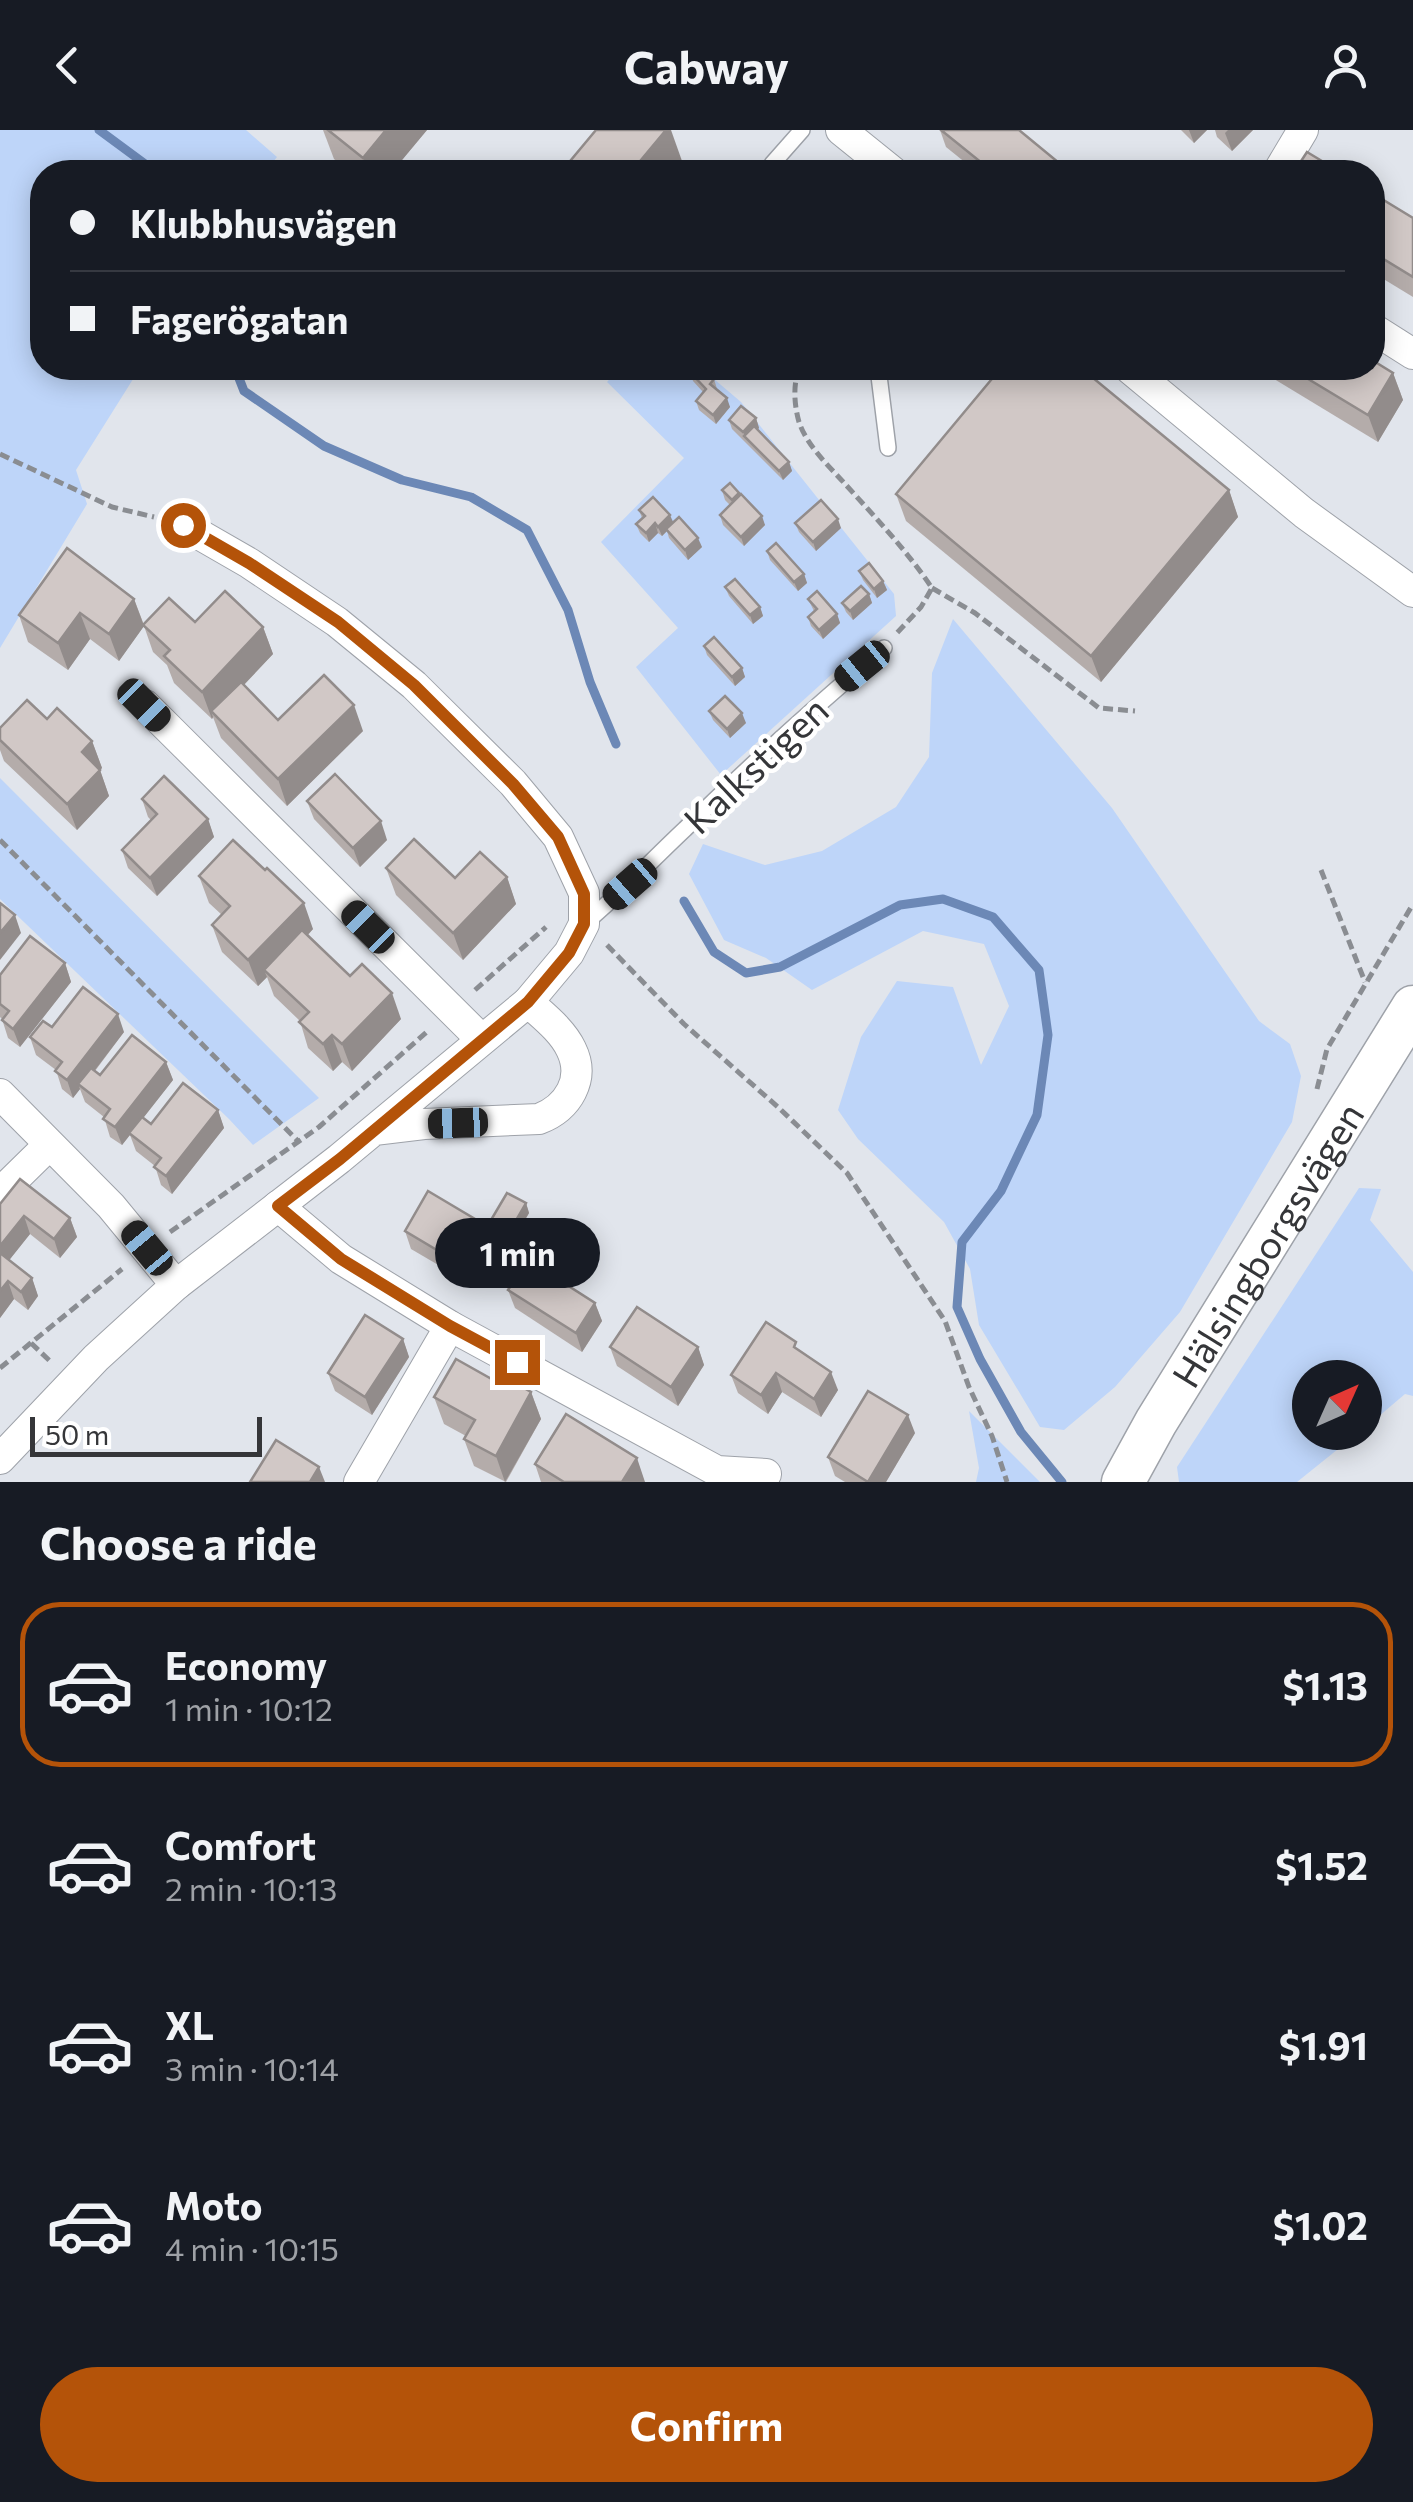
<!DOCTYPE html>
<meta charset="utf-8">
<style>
:root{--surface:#171b24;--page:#20242c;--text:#f1f3f6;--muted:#9ea1a6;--line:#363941;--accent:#b45309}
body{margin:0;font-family:Commissioner,sans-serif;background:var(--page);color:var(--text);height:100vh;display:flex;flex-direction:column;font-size:38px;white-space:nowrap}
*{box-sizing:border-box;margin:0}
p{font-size:32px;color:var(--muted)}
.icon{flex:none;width:55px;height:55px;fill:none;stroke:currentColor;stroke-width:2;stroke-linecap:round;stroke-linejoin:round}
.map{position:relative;height:1352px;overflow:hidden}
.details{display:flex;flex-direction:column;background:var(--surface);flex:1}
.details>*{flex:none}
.banner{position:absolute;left:30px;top:30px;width:1355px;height:220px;border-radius:40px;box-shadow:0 5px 25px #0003;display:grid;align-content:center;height:220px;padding:0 40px;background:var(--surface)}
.needle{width:65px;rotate:45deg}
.controls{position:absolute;left:1292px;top:1230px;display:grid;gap:20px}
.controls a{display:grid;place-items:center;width:90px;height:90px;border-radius:50%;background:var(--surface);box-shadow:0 5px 25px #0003;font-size:50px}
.scale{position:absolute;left:30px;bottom:25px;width:232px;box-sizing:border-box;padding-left:10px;border:5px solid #353639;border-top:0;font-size:28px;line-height:35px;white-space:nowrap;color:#353639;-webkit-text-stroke:8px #fff;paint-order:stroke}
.end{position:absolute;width:45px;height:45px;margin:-22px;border:12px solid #b45309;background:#fff;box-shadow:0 0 0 5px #fff}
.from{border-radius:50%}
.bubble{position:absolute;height:70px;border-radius:35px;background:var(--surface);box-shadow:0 5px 25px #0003;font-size:32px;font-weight:700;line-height:70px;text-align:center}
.car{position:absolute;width:30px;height:60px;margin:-30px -15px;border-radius:12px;box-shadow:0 0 8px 2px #0007;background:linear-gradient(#222 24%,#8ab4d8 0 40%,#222 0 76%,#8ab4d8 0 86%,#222 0)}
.banner b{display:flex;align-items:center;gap:35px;height:95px;font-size:38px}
.banner b+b{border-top:2px solid var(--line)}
.banner i{width:25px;height:25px;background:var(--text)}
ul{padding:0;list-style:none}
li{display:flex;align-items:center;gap:30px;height:165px;margin:0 20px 15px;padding:0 20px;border:5px solid transparent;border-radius:40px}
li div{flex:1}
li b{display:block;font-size:38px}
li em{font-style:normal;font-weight:700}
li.selected{border-color:var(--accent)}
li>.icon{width:90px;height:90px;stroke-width:1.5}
h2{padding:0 40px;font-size:45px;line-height:120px}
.button{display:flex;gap:20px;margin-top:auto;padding:20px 40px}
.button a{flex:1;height:115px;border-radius:60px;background:var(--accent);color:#fff;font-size:40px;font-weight:700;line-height:115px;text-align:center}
header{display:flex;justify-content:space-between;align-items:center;height:130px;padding:0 40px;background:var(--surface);font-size:45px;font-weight:700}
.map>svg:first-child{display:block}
</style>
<header><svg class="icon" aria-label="back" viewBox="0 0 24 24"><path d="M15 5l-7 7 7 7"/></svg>Cabway<svg class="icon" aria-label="person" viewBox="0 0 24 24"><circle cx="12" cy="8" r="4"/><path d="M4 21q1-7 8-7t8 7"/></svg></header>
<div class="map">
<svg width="1413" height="1352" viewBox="0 0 1413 1352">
<rect width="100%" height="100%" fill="#e1e5ec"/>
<g fill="#bed5f9">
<path d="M0,0H246L277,27L265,42H42V238H140L76,340L87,374L0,518Z"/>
<path d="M620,238H701L741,272L894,464L896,486L721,645L636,537L678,498L601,412L684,328L607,252Z"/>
<path d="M953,489L1112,678L1259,891L1290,914L1301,946L1292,992L1180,1182L1115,1257L1064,1300L1040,1297L979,1195L970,1139L944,1092L858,1009L838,980L861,907L897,851L953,857L981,935L1009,876L984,814L923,801L812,860L766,828L724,810L689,744L703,714L765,735L822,721L896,677L929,627L932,543Z"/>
<path d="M0,648L319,968L253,1015L229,989L0,769Z"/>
<path d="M1359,1058L1381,1059L1370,1090L1413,1142V1266L1405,1264L1365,1298V1248H1310V1302L1359,1303L1353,1307L1297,1352H1179L1177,1337Z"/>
<path d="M969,1281L1040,1352H976L979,1338Z"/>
</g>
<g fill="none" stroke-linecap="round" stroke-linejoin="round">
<g stroke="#6c88b6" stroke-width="9">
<path d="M99,0L156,42"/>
<path d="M235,238L244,261L324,316L402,350L471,367L527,400L568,480L590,552L616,614"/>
<path d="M684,771L714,822L746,843L780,837L900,775L943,769L993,787L1039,840L1048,905L1037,985L1001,1061L962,1112L957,1177L980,1229L1021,1302L1062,1352"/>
</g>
<g stroke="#9ea2a9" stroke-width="18">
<g id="lane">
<path d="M772,34L802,0"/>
<path d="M878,238L888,318"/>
<path d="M584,794C620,764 651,731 685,699C749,636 816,576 884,518"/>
</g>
</g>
<g stroke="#9ea2a9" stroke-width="32">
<g id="street">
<path d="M841,0L893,42"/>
<path d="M1278,42L1303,0"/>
<path d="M1372,198L1413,224"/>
<path d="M1129,238L1304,383L1413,462"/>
<path d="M183,395L249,433L337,492L414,555L513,653L558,707L584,763V794L569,823L528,872"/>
<path d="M145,575L481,909"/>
<path d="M0,964L111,1076L176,1155"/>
<path d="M0,1063L49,1015"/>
<path d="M278,1076L341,1129L450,1196L717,1341L766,1344"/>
<path d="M0,1329L96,1228L176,1155L339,1029L528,872C543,886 562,900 571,919C586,949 568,978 539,989L424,994L374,1000"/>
<path d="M359,1352L450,1196"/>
</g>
</g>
<g stroke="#9ea2a9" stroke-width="45">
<g id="secondary">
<path id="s1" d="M1123,1352L1156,1292L1413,877"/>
</g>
</g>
<g stroke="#8a8d92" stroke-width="5" stroke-dasharray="10 5" stroke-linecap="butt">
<path d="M799,238C793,255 794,274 799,292C807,316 829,336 846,355C876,388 907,421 932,458L921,477L896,504"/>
<path d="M0,324L112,377L154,387"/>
<path d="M932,458L975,483L1099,578L1135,581"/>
<path d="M0,710L299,1012"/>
<path d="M1321,740L1365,852"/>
<path d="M607,815L684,894L779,978L847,1043L945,1191L969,1257L992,1306L1007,1352"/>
<path d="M475,860L546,797"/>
<path d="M1317,959L1327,919L1413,774"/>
<path d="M170,1102L319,997L429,900"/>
<path d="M31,1213L51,1232"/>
<path d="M0,1238L122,1139"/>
</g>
<use href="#lane" stroke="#fff" stroke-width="15"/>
<use href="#street" stroke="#fff" stroke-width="30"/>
<use href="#secondary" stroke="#fff" stroke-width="42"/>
</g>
<g fill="#b4acaa">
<path d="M323,0H427L392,42H350L334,29Z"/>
<path d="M940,0H1019L1070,42H977L946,17Z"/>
<path d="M1181,0H1207L1194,13Z"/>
<path d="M1215,0H1253L1232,21L1217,7Z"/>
<path d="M1372,63L1413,88V167L1372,142Z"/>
<path d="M1256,238H1372L1393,243L1403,270L1378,312Z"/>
<path d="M690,242L714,249L717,259L730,277L716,294L699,280L696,271L703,262L693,251Z"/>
<path d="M756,288L759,298L757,300L789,332L792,341L783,350L732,299L729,290Z"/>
<path d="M722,360L739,363L765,395L744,416L723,395L720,385L730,375L725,370Z"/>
<path d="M1229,360L1238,387L1101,552L906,391L896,364Z"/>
<path d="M639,380L673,393L702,417L688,430L669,408L667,401L662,406L658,403L649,412L640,403L636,394L642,388Z"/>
<path d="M795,393L841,398L816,421L799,402Z"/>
<path d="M767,421L804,444L807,453L798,461L770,430Z"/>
<path d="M859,441L883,451L887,460L877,468L863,450Z"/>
<path d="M725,457L760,477L763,486L753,494L729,466Z"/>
<path d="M869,464L872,473L853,490L846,482L842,473Z"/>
<path d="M134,469L144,495L195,492L263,497L273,524L244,555L278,590L363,601L287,676L221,608L213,587L212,589L174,553L167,535L153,522L144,496L119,531L90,509L68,540L28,512L19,485Z"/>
<path d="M808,469L837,484L840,493L823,509L811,496L808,487L814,481Z"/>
<path d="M704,516L742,538L745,547L735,556L707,525Z"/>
<path d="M709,581L746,593L730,608L713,590Z"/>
<path d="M47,589L92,611L102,638L100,640L109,666L77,700L4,631L0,620V598Z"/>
<path d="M142,669L208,689L214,707L157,766L128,738L122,720L151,690L148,687Z"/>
<path d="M307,671L387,710L360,737L314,689Z"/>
<path d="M386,738L455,748L507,747L516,774L463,830L396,765Z"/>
<path d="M199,746L313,799L308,805L350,846L401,889L352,941L342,932L333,941L308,918L300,891L274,866L267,847L258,856L222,822L212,795L222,785L209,773Z"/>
<path d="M65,833L71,852L20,917L8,908L2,889L0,887V845Z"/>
<path d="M52,897L124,902L95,941L100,945L166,932L173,950L143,988L151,994L218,980L224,998L172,1064L161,1055L155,1036L136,1021L130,1005L122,1015L110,1007L104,987L85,972L80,959L73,968L62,959L56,940L36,925L30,907Z"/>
<path d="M526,1073L529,1083L510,1115L491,1104L488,1095Z"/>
<path d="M0,1074L70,1088L77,1107L60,1128L30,1104L9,1130L32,1148L38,1166L28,1180L14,1169L0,1188Z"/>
<path d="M405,1101L487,1111L464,1150L411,1119Z"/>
<path d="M508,1160L595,1173L602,1191L582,1222L515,1178Z"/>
<path d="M403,1209L409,1227L372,1285L335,1261L328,1243Z"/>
<path d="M610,1217H698L704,1235L678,1276L617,1236Z"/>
<path d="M800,1221L838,1260L821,1287L782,1262L768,1284L738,1263L731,1245Z"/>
<path d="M497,1252L531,1262L541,1289L506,1352L474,1336L464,1309L466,1306L444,1294L434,1267Z"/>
<path d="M915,1303L886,1352H845L835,1346L828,1327Z"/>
<path d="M535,1334L645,1352H541Z"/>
</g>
<g fill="#928c8b">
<path d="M386,0H427L392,42H368L363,28Z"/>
<path d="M666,0H671L682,31L672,42H631Z"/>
<path d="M1189,0H1207L1194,13Z"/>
<path d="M1228,0H1253L1232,21L1225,3Z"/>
<path d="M1393,243L1403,270L1378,312L1368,285Z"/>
<path d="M727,268L730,277L716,294L713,285Z"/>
<path d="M756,288L759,298L748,310L743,302Z"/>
<path d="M789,332L792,341L783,350L779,341Z"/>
<path d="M1229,360L1238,387L1101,552L1091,526Z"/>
<path d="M670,385L674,394L662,406L658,397Z"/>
<path d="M762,386L765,395L744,416L741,407Z"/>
<path d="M838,389L841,398L816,421L813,412Z"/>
<path d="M655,393L658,403L649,412L646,403Z"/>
<path d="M698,408L702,417L688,430L685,420Z"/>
<path d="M804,444L807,453L798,461L794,452Z"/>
<path d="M883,451L887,460L877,468L874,459Z"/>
<path d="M869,464L872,473L853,490L850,481Z"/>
<path d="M134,469L144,496L119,531L109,504Z"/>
<path d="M760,477L763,486L753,494L750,485Z"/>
<path d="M80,483L90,509L68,540L58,513Z"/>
<path d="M837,484L840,493L823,509L819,500Z"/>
<path d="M263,497L273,524L215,585L211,581L213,587L212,589L202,562Z"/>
<path d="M742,538L745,547L735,556L732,547Z"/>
<path d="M354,575L363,601L287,676L278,649Z"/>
<path d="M742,583L746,593L730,608L727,599Z"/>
<path d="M92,611L102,638L100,640L109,666L77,700L67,674L82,622Z"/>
<path d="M208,689L214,707L157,766L150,748Z"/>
<path d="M381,691L387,710L360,737L353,718Z"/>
<path d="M507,747L516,774L463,830L453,803Z"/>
<path d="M304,773L313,799L270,845L264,840L267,847L258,856L248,830Z"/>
<path d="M15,785L21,803L0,830V803Z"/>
<path d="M65,833L71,852L20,917L13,899Z"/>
<path d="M392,863L401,889L352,941L342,914Z"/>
<path d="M118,884L124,902L82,957L78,954L80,959L73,968L67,950Z"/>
<path d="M332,905L342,932L333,941L323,914Z"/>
<path d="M166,932L173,950L122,1015L115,997Z"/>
<path d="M218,980L224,998L172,1064L166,1046Z"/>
<path d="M526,1073L529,1083L510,1115L507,1106Z"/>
<path d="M24,1086L30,1104L3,1138L0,1130V1116Z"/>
<path d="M70,1088L77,1107L60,1128L54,1109Z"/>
<path d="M480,1092L487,1111L464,1150L457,1132Z"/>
<path d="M32,1148L38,1166L28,1180L21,1162Z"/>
<path d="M8,1151L14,1169L0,1188V1161Z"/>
<path d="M595,1173L602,1191L582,1222L576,1203Z"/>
<path d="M403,1209L409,1227L372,1285L365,1267Z"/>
<path d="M698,1217L704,1235L678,1276L671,1257Z"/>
<path d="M831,1242L838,1260L821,1287L814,1269Z"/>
<path d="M776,1243L782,1262L768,1284L761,1265Z"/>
<path d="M531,1262L541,1289L505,1352L496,1326Z"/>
<path d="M908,1285L915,1303L886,1352H869Z"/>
<path d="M637,1328L645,1352H622Z"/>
<path d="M319,1337L325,1352H310Z"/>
</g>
<g fill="#d1c8c6" stroke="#928c8b" stroke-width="2.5">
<path d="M328,0H386L363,28Z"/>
<path d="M596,0H666L631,42H561Z"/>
<path d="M941,0H1019L1070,42H993Z"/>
<path d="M1307,22L1340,42H1294Z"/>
<path d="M1372,63L1413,88V147L1372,122Z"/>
<path d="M1372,230L1393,243L1368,285L1290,238H1372Z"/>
<path d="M695,238H703L714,249L710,254L727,268L713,285L696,271L706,259L690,242Z"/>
<path d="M1001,238H1081L1229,360L1091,526L896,364Z"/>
<path d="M741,276L756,288L743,302L729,290Z"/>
<path d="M754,296L789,332L779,341L744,306Z"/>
<path d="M730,353L739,363L732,370L722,360Z"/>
<path d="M741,364L762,386L741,407L720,385Z"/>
<path d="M653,367L670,385L658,397L655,393L646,403L636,394L645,386L639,380Z"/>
<path d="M821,370L838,389L813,412L795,393Z"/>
<path d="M679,387L698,408L685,420L666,399Z"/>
<path d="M776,413L804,444L794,452L767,421Z"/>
<path d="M67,418L134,469L109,504L80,483L58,513L19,485Z"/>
<path d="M869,433L883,451L874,459L859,441Z"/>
<path d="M735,449L760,477L750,485L725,457Z"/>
<path d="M861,456L869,464L850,481L842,473Z"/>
<path d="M225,461L263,497L202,562L164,526L170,520L143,495L169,468L195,492Z"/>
<path d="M817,461L837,484L819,500L808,487L817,479L808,469Z"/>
<path d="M714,507L742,538L732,547L704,516Z"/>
<path d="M324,545L354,575L278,649L211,581L241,552L278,590Z"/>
<path d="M725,566L742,583L727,599L709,581Z"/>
<path d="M27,570L47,589L57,578L92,611L82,622L100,640L67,674L0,610V598Z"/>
<path d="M335,644L381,691L353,718L307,671Z"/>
<path d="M164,646L208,689L150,748L122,720L157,684L142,669Z"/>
<path d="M414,709L455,748L480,722L507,747L453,803L386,738Z"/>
<path d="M233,710L265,740L267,738L304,773L248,830L212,795L230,776L199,746Z"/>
<path d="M0,773L15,785L0,803Z"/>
<path d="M302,800L350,846L362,834L392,863L342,914L332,905L323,914L299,892L309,882L264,840Z"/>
<path d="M30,806L65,833L13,899L2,890L9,881L0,874V845Z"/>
<path d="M83,857L118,884L67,950L55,941L62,932L30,907L43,891L52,897Z"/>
<path d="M132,905L166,932L115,997L103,989L110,979L78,954L91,938L100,945Z"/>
<path d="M183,953L218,980L166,1046L154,1037L161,1028L129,1003L142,987L151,994Z"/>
<path d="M20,1049L70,1088L54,1109L24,1086L0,1116V1074Z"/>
<path d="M428,1061L480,1092L457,1132L405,1101Z"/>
<path d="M507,1063L526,1073L507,1106L488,1095Z"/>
<path d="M0,1123L32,1148L21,1162L8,1151L0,1161Z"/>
<path d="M528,1130L595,1173L576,1203L508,1160Z"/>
<path d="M637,1177L698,1217L671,1257L610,1217Z"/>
<path d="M365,1185L403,1209L365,1267L328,1243Z"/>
<path d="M766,1192L796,1212L794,1217L831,1242L814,1269L776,1243L761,1265L731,1245Z"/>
<path d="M456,1229L497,1252L501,1245L531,1262L496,1326L464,1309L475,1290L434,1267Z"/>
<path d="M868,1261L908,1285L868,1352L828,1327Z"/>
<path d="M566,1284L637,1328L622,1352H564L535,1334Z"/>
<path d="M276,1310L319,1337L310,1352H250Z"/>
</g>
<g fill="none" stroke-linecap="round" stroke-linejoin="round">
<path stroke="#b45309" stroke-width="12" d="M183,395L249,433L338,492L414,555L513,654L558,707L584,764V794L569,823L528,872L340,1029L278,1076L341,1129L450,1196L517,1232"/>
</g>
<g text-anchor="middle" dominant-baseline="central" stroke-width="9" stroke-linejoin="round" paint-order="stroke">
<g font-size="38" fill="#353639" stroke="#fff">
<text transform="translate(755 634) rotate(-43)">Kalkstigen</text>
<text stroke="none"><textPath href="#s1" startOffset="278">Hälsingborgsvägen</textPath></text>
</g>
</g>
</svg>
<div class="controls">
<a><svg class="needle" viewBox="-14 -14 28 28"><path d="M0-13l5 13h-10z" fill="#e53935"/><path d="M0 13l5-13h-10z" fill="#9ea1a6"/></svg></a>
</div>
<div class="scale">50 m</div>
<i class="end from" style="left:183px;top:395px"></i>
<i class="end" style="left:517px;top:1232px"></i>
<div class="bubble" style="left:435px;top:1088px;width:165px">1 min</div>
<i class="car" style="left:862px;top:536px;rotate:231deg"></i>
<i class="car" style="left:144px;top:575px;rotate:135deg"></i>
<i class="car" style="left:630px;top:754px;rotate:229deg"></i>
<i class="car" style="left:368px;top:797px;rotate:315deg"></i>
<i class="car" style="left:458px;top:993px;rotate:268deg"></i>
<i class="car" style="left:147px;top:1118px;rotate:320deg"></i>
<div class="banner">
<b><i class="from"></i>Klubbhusvägen</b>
<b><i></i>Fagerögatan</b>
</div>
</div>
<section class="details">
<h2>Choose a ride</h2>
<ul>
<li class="selected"><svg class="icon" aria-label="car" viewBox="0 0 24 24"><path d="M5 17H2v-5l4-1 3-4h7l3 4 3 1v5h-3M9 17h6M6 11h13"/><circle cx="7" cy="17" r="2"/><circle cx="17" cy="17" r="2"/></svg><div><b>Economy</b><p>1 min · 10:12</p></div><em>$1.13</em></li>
<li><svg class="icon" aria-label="car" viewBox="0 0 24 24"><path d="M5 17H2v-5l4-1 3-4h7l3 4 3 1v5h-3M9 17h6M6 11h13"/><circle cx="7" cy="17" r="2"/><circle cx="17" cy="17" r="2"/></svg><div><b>Comfort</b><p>2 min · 10:13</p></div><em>$1.52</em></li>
<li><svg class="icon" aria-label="car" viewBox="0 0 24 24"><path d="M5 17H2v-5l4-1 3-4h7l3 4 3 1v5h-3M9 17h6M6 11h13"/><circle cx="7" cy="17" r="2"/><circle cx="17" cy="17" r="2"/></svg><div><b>XL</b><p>3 min · 10:14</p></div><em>$1.91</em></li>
<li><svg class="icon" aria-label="car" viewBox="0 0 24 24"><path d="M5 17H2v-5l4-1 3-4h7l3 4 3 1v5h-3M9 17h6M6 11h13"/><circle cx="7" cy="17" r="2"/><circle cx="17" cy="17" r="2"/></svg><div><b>Moto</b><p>4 min · 10:15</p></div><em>$1.02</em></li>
</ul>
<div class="button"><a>Confirm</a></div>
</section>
